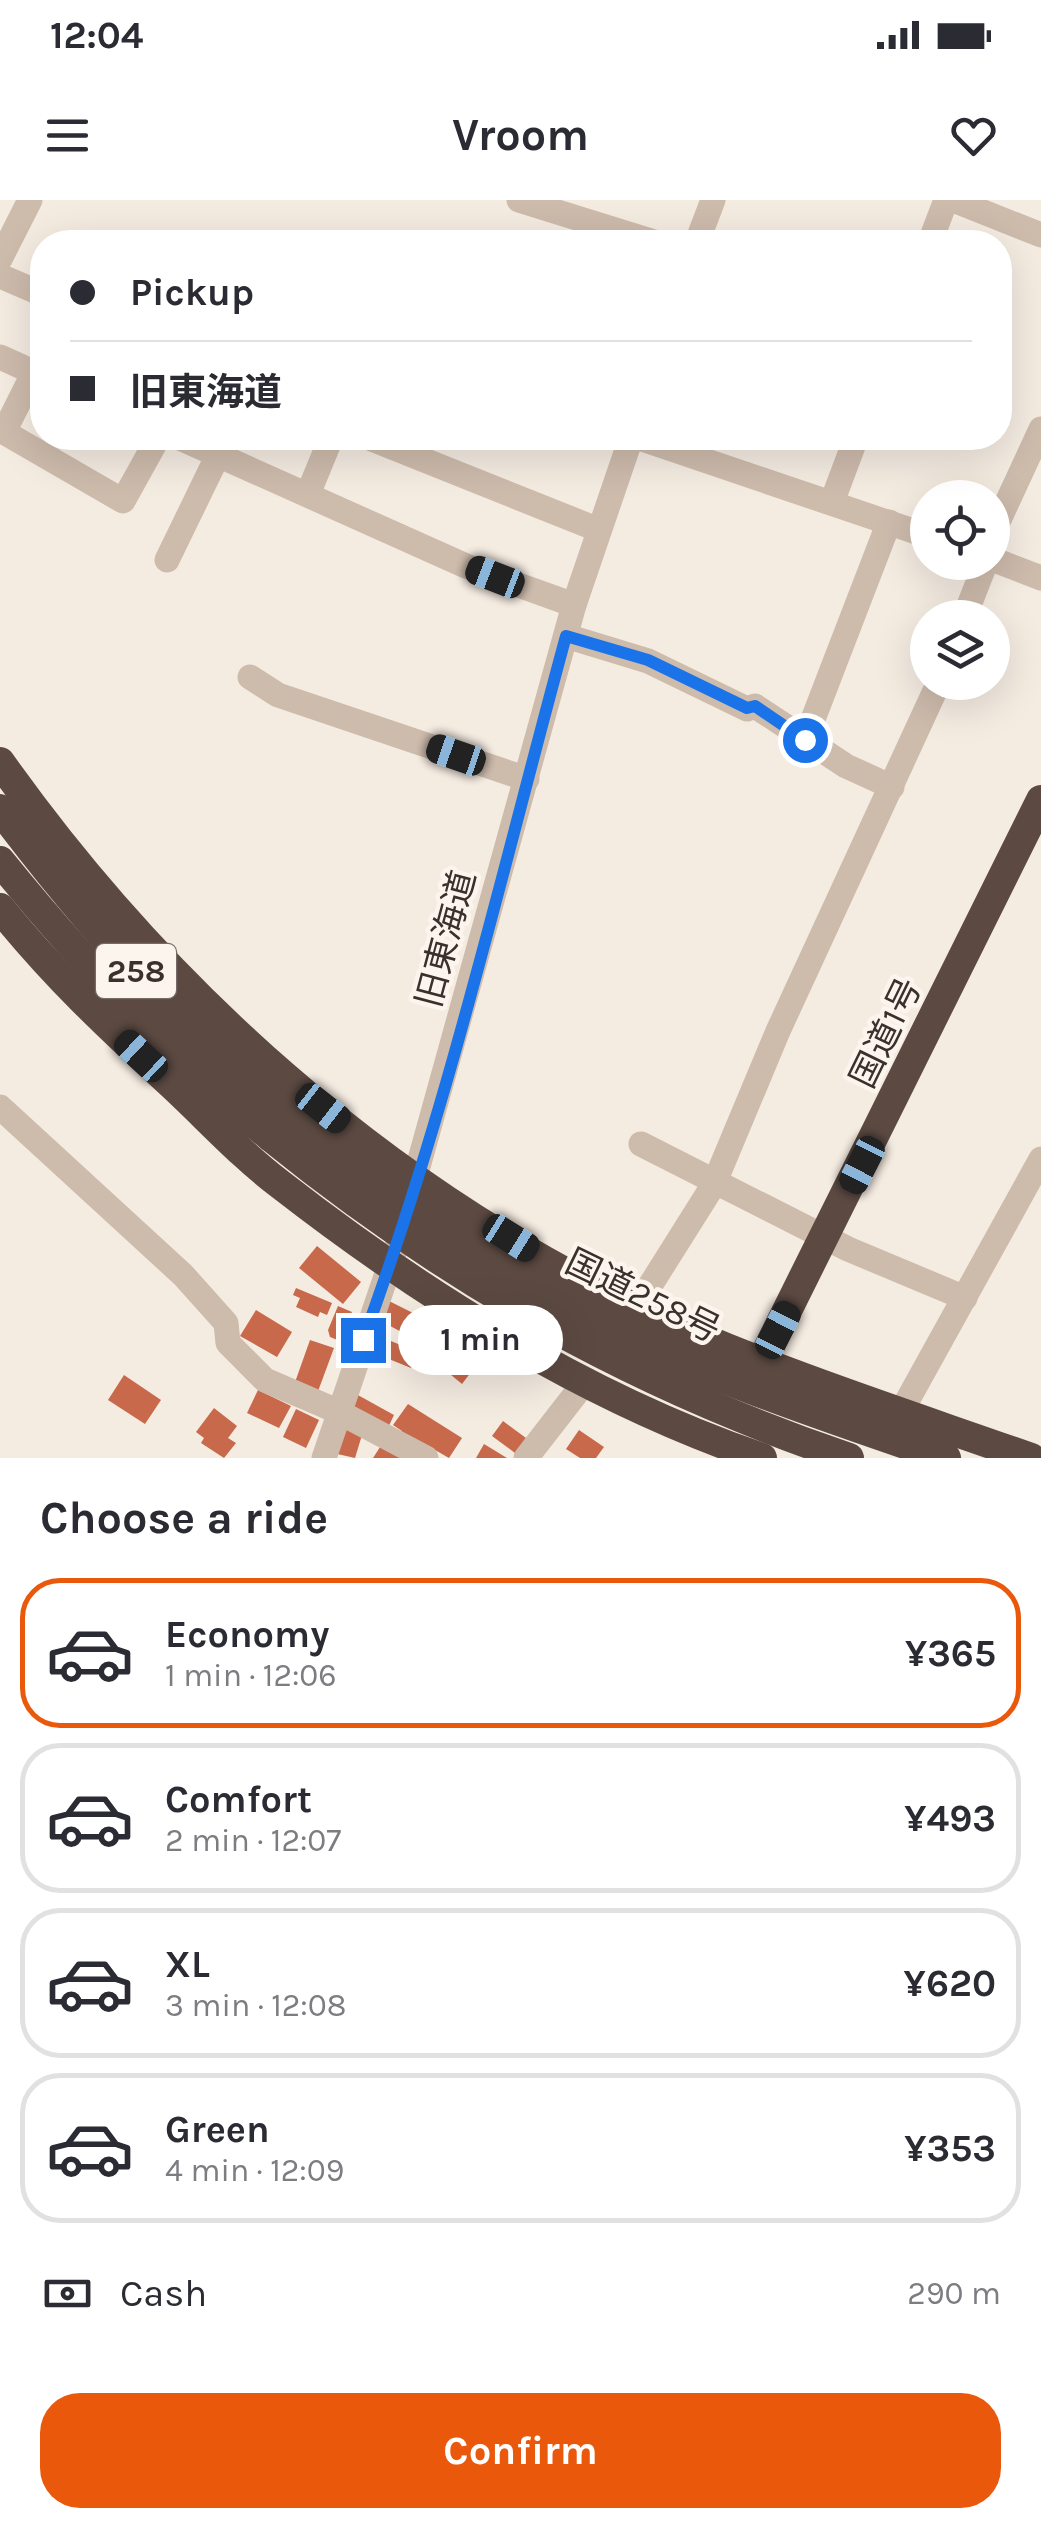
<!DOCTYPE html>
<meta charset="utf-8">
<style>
:root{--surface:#fff;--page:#f7f7f7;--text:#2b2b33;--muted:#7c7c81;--line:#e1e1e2;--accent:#ea580c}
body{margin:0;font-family:Karla,"Noto Sans JP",sans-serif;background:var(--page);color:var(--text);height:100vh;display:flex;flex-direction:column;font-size:38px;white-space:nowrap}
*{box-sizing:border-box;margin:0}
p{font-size:32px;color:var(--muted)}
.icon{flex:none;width:55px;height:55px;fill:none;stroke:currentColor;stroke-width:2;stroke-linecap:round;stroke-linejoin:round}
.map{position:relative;height:1258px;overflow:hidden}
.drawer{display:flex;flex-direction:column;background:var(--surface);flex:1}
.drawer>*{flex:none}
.banner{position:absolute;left:30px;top:30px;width:982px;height:220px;border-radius:40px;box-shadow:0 10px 40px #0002;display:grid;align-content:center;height:220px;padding:0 40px;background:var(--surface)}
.buttons{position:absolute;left:910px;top:280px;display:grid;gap:20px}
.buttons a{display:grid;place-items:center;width:100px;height:100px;border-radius:50%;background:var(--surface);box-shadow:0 10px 40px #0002;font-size:50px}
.end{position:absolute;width:45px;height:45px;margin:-22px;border:12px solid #1a73e8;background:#fff;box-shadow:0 0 0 5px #fff}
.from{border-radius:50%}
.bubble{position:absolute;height:70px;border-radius:35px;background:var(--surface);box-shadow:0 10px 40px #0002;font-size:32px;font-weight:700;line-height:70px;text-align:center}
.car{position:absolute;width:30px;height:60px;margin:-30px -15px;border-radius:12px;box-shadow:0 0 8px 2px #0007;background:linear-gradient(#222 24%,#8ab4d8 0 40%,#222 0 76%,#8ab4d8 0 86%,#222 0)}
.banner b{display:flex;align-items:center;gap:35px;height:95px;font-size:38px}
.banner b+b{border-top:2px solid var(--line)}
.banner i{width:25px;height:25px;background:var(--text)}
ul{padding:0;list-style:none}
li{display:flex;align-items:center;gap:30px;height:150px;margin:0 20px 15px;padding:0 20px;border:5px solid var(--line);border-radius:40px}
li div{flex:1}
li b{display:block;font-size:38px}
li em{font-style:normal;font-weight:700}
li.selected{border-color:var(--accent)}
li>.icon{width:90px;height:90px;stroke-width:1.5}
h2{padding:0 40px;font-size:45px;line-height:120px}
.pay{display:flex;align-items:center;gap:25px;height:110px;padding:0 40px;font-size:38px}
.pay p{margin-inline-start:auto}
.action{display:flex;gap:20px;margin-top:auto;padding:20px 40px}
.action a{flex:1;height:115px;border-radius:40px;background:var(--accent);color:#fff;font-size:40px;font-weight:700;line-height:115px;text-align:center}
.status{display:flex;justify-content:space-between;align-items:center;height:70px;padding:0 50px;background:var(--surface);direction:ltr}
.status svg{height:28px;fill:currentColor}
header{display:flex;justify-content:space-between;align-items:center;height:130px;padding:0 40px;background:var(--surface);font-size:45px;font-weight:700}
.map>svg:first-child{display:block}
</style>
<div class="status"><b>12:04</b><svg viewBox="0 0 49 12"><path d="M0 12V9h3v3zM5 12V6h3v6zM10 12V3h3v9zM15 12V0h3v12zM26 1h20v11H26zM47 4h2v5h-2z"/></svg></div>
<header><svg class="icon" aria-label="menu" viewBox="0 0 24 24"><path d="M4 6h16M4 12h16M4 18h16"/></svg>Vroom<svg class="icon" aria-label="heart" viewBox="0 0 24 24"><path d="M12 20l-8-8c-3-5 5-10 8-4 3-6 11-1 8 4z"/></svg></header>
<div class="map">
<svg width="1041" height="1258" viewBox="0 0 1041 1258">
<rect width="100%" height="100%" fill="#f4ebe1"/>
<g fill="#c8694b">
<path d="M317,1046L361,1082L343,1104L299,1068Z"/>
<path d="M296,1088L332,1103L327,1115L320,1112L318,1117L296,1107L300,1098L293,1095Z"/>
<path d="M389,1101L439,1126L432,1138L412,1127L407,1135L379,1120Z"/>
<path d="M338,1106L352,1112L340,1141L330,1137L328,1130Z"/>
<path d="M256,1110L292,1132L277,1157L240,1136Z"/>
<path d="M376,1127L391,1133L381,1156L367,1150Z"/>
<path d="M310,1140L334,1148L317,1194L294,1185Z"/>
<path d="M391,1141L417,1152L411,1168L384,1157Z"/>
<path d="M467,1142L484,1155L462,1184L445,1170Z"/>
<path d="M124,1175L161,1200L145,1224L108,1200Z"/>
<path d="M258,1190L291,1206L279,1228L247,1213Z"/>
<path d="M356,1194L394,1215L386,1232L347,1211Z"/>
<path d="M408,1204L462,1238L449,1258L414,1238L398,1236L402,1231L393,1225Z"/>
<path d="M214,1208L237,1226L228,1238L236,1243L224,1258L201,1243L204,1238L196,1232Z"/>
<path d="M296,1209L319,1220L306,1248L283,1237Z"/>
<path d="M503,1221L526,1238L515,1253L492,1236Z"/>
<path d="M341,1228L362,1235L355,1258L333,1253Z"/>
<path d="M579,1230L604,1247L596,1258H580L566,1249Z"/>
<path d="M382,1244L406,1258H373Z"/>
<path d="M484,1244L507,1258H476Z"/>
</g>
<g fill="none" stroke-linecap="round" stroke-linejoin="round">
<g stroke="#cdbbac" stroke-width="25">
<path d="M519,0L654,42"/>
<path d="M953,0L1041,35"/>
<path d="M697,42L713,0"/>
<path d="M930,42L946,0"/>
<path d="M0,59L30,0"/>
<path d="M0,76L42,94"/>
<path d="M0,157L42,176"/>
<path d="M34,172L4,232L123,301L158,238"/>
<path d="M180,238L466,366L574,405"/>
<path d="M369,238L599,330"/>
<path d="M639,238L928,336"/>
<path d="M308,294L331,238"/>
<path d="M832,302L856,238"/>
<path d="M992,335L1041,229"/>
<path d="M992,359L1041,378"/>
<path d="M167,360L218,255"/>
<path d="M964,418L986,362"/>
<path d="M566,436L648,461L747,509L755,506L846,566L892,587"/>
<path d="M250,477L278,495L527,579"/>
<path d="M805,540L889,322"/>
<path d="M0,907L183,1075L226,1123L228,1143L265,1180L337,1211L426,1258"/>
<path d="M641,944L848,1049L965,1098"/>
<path d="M411,992L574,405L631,238"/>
<path d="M636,1108L714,984L778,831L939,482"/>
<path d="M901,1212L1041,959"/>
<path d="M324,1258L395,1050"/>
<path d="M526,1258L585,1182"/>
</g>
<g stroke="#5c4a42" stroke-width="30">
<path d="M0,562C162,790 381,987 635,1108C762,1168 898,1211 1031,1258"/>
<path d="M0,609C84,721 179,829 290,917"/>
<path d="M0,661C81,761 170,857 271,937"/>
<path d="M0,708C54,775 106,824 169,882C206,916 241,955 281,985C425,1097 589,1199 762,1258"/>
<path d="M753,1179L1041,600"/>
</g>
<g stroke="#5c4a42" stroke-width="30">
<path d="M290,917C375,984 464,1047 559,1101C679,1169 815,1213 946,1258"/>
<path d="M271,937C449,1081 632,1184 849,1258"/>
</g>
</g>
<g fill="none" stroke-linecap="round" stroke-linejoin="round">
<path stroke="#1a73e8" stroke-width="12" d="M363,1140C447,912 502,671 566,436L648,460L747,508L755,506L805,540"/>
</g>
<g text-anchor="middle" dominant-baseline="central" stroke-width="9" stroke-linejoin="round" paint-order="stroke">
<rect fill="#fbf5ee" stroke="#756b66" stroke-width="2.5" x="96" y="744" width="80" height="54" rx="8"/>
<g font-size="32" font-weight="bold" fill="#3b302b">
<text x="136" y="771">258</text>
</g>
<g font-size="35" fill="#3b302b" stroke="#fbf5ee">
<text transform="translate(446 739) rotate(-75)">旧東海道</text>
<text transform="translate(886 833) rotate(-64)">国道1号</text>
<text transform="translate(643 1096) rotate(26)">国道258号</text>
</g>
</g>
</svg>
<div class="buttons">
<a><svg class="icon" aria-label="locate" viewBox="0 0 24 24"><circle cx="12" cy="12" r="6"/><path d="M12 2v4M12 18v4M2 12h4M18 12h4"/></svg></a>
<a><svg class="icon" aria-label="layers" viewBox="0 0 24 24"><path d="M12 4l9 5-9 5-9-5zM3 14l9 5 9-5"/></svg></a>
</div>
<i class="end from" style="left:805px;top:540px"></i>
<i class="end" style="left:363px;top:1140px"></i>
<div class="bubble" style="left:398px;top:1105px;width:165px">1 min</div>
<i class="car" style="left:495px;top:377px;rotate:291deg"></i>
<i class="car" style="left:456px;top:555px;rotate:289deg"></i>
<i class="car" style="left:141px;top:856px;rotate:313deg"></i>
<i class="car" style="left:323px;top:908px;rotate:128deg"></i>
<i class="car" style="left:862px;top:965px;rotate:207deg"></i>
<i class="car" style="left:511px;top:1038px;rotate:122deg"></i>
<i class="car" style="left:778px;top:1130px;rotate:27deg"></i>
<div class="banner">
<b><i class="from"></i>Pickup</b>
<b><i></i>旧東海道</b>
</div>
</div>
<section class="drawer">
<h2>Choose a ride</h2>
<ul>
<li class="selected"><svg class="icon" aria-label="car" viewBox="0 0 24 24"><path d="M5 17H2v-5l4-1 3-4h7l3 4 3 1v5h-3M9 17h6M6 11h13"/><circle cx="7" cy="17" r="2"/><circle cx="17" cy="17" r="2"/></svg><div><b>Economy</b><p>1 min · 12:06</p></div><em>¥365</em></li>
<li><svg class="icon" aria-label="car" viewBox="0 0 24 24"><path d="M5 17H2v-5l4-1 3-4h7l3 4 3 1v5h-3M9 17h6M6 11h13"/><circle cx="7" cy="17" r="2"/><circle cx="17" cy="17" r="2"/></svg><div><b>Comfort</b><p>2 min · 12:07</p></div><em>¥493</em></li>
<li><svg class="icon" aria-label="car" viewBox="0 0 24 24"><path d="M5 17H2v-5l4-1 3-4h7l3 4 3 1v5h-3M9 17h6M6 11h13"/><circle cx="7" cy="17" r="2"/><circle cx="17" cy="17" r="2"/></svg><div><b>XL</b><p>3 min · 12:08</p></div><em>¥620</em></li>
<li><svg class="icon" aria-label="car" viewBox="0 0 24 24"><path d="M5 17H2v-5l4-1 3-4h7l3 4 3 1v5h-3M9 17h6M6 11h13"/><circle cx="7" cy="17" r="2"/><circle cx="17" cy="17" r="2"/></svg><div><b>Green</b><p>4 min · 12:09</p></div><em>¥353</em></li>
</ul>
<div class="pay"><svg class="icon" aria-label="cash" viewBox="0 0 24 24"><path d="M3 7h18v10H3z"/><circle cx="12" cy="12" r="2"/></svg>Cash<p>290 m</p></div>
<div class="action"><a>Confirm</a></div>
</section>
